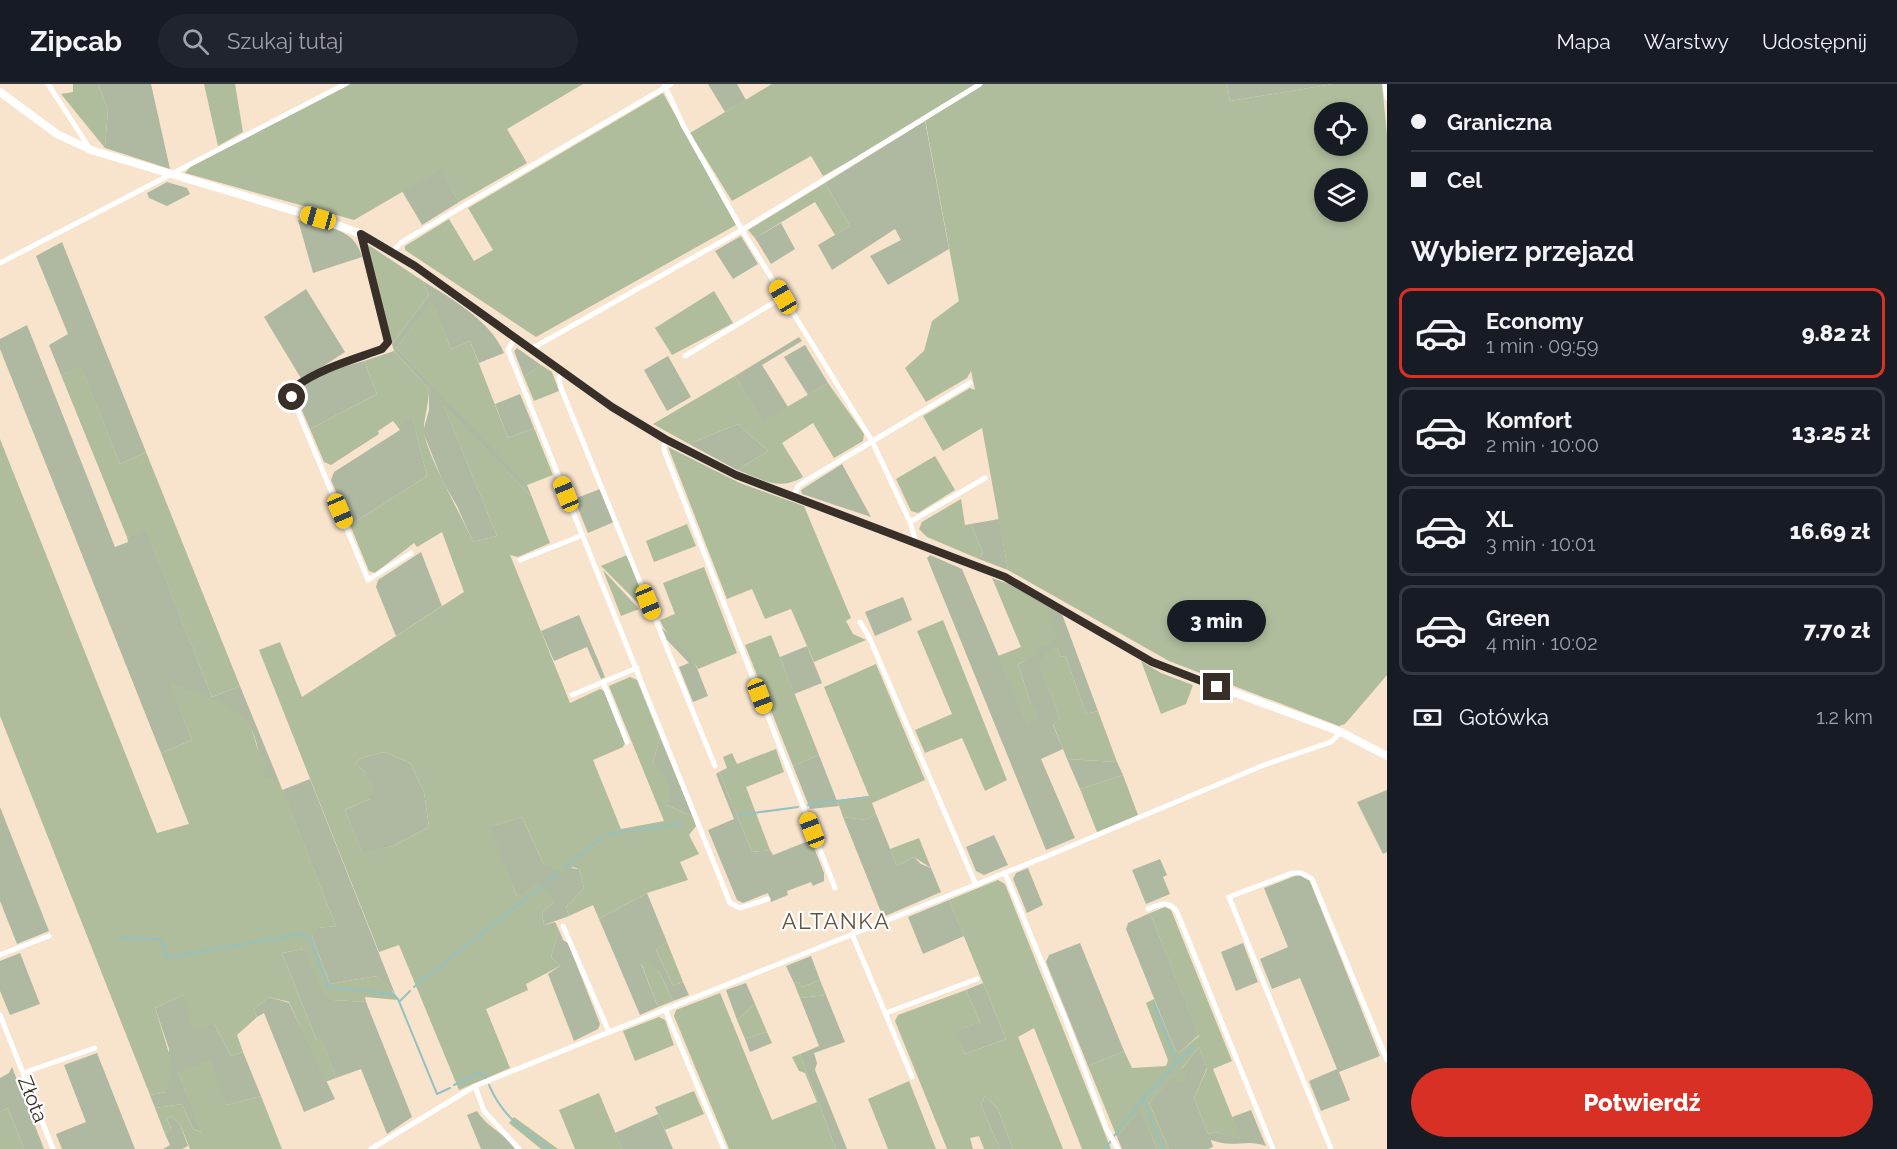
<!DOCTYPE html>
<html lang="pl">
<meta charset="utf-8">
<style>
:root{--surface:#171b24;--page:#20242c;--text:#f1f3f6;--muted:#9ea1a6;--line:#363941;--accent:#d93025}
body{margin:0;font-family:Raleway,sans-serif;background:var(--page);color:var(--text);height:100vh;display:flex;flex-direction:column;font-size:22px;white-space:nowrap}
*{box-sizing:border-box;margin:0}
p{font-size:20px;color:var(--muted)}
.icon{flex:none;width:33px;height:33px;fill:none;stroke:currentColor;stroke-width:2;stroke-linecap:round;stroke-linejoin:round}
.map{position:relative;flex:1;overflow:hidden}
.panel{display:flex;flex-direction:column;background:var(--surface);width:510px}
.panel>*{flex:none}
.hud{display:grid;align-content:center;height:132px;padding:0 24px;background:var(--surface)}
.tools{position:absolute;left:1314px;top:18px;display:grid;gap:12px}
.tools a{display:grid;place-items:center;width:54px;height:54px;border-radius:50%;background:var(--surface);box-shadow:0 3px 9px #0003;font-size:30px}
.end{position:absolute;width:27px;height:27px;margin:-14px;border:8px solid #383028;background:#fff;box-shadow:0 0 0 3px #fff}
.from{border-radius:50%}
.bubble{position:absolute;height:42px;border-radius:21px;background:var(--surface);box-shadow:0 3px 9px #0003;font-size:20px;font-weight:800;line-height:42px;text-align:center}
.car{position:absolute;width:18px;height:36px;margin:-18px -9px;border-radius:8px;box-shadow:0 0 4px 2px #0007;background:linear-gradient(#f5c518 24%,#345 0 40%,#f5c518 0 76%,#345 0 86%,#f5c518 0)}
.hud b{display:flex;align-items:center;gap:21px;height:57px;font-size:22px}
.hud b+b{border-top:2px solid var(--line)}
.hud i{width:15px;height:15px;background:var(--text)}
ul{padding:0;list-style:none}
li{display:flex;align-items:center;gap:18px;height:90px;margin:0 12px 9px;padding:0 12px;border:3px solid var(--line);border-radius:12px}
li div{flex:1}
li b{display:block;font-size:22px}
li em{font-style:normal;font-weight:800}
li.selected{border-color:var(--accent)}
li>.icon{width:54px;height:54px;stroke-width:1.5}
h2{padding:0 24px;font-size:27px;line-height:72px}
.pay{display:flex;align-items:center;gap:15px;height:66px;padding:0 24px;font-size:22px}
.pay p{margin-inline-start:auto}
.action{display:flex;gap:12px;margin-top:auto;padding:12px 24px}
.action a{flex:1;height:69px;border-radius:36px;background:var(--accent);color:#fff;font-size:24px;font-weight:800;line-height:69px;text-align:center}
header{display:flex;align-items:center;gap:36px;box-sizing:border-box;height:84px;padding:0 30px;background:var(--surface);border-bottom:2px solid var(--line)}
header strong{font-size:28px}
nav{display:flex;gap:33px;margin-inline-start:auto;font-size:21px}
.search{width:420px;height:54px;background:var(--page);display:flex;align-items:center;gap:15px;box-sizing:border-box;padding:0 21px;border-radius:33px;color:var(--muted);font-size:22px}
main{display:flex;flex:1;min-height:0}
.map>svg:first-child{display:block}
</style>
<header>
<strong>Zipcab</strong>
<div class="search"><svg class="icon" aria-label="search" viewBox="0 0 24 24"><circle cx="10" cy="10" r="6"/><path d="M15 15l6 6"/></svg>Szukaj tutaj</div>
<nav><a>Mapa</a><a>Warstwy</a><a>Udostępnij</a></nav>
</header>
<main>
<div class="map">
<svg width="1387" height="1065" viewBox="0 0 1387 1065">
<rect width="100%" height="100%" fill="#f8e3cd"/>
<g fill="#afb9a2">
<path d="M98,0H151L170,85L105,64L108,25Z"/>
<path d="M708,0H737L746,16L725,28Z"/>
<path d="M1227,0H1333L1230,17Z"/>
<path d="M925,37L949,165L888,201L870,172L901,156L895,145L832,186L818,161L850,142L825,99Z"/>
<path d="M440,85L459,118L422,141L402,107Z"/>
<path d="M167,98L187,104L190,110L167,122L149,114L147,109Z"/>
<path d="M298,136C324,143 355,143 362,173L313,189Z"/>
<path d="M781,139L795,165L771,180L755,154Z"/>
<path d="M741,152L758,180L733,195L715,167Z"/>
<path d="M62,158L146,368L120,380L81,283L61,291L49,261L68,250L36,172Z"/>
<path d="M423,197C452,215 491,237 504,269L479,279L470,257L451,265L432,219L396,264L525,396L532,413L444,322L497,452L473,458L457,422L443,398L423,348L429,326V305L394,267L392,260L429,211Z"/>
<path d="M306,205L345,268L302,296L264,233Z"/>
<path d="M27,241L115,463L128,458L127,453L146,445L212,613L240,602L278,695H262C260,679 259,660 251,645C240,623 192,608 170,599L192,656L161,669L0,265V255Z"/>
<path d="M799,253L802,257L762,281L788,323L763,338L735,292Z"/>
<path d="M805,261L828,299L808,311L784,273Z"/>
<path d="M517,264L541,281L524,293L514,267Z"/>
<path d="M668,272L691,313L667,327L644,286Z"/>
<path d="M364,277L377,310L310,345L296,313C305,289 342,284 364,277Z"/>
<path d="M520,310L534,344L508,354L495,320Z"/>
<path d="M412,332L427,392L350,441L331,396L334,388L400,346L397,342Z"/>
<path d="M738,340L768,367L737,386L689,360Z"/>
<path d="M842,380L871,433L802,410L801,406Z"/>
<path d="M600,405L614,438L588,449L574,415Z"/>
<path d="M999,435L1008,486L979,475L983,469L971,440Z"/>
<path d="M421,468L442,522L396,552L376,503L378,496Z"/>
<path d="M930,471L962,485L1027,639L1031,620L1018,580C1040,573 1042,542 1047,521L1062,530L1098,627L1086,630L1066,573L1060,572L1057,564L1039,579L1060,634L1053,641L1063,665L1041,675L1075,754L1046,766L927,474Z"/>
<path d="M903,513L912,536L875,552L865,528Z"/>
<path d="M579,531L605,593L601,595L587,563L554,577L541,547Z"/>
<path d="M662,544L693,574L708,612L693,618L679,583L689,579L667,556Z"/>
<path d="M807,562L822,599L794,610L780,573Z"/>
<path d="M660,653L693,733L667,721L653,678Z"/>
<path d="M384,668L410,679L424,708L429,743L393,762L362,769L345,726L370,715L365,688L355,680L361,674Z"/>
<path d="M819,671L839,722L810,725L793,682Z"/>
<path d="M1067,675L1117,678L1123,691L1080,705Z"/>
<path d="M719,688L752,768L770,766L773,771L811,756L824,789V797L813,802L811,798L787,807L788,811L771,818L768,809L743,819L737,816L708,746L734,735L716,690Z"/>
<path d="M310,695L395,910L377,892L330,900L312,853L317,844L336,842L282,706Z"/>
<path d="M1387,706V768L1383,770L1357,718Z"/>
<path d="M0,723L49,847L17,860L0,817Z"/>
<path d="M876,730L897,782L914,773L921,780L931,784L941,808L883,833L843,733L866,736Z"/>
<path d="M522,733L544,781L579,785L584,804L566,823L569,832L544,841L542,829L554,818L546,809L517,812L489,743Z"/>
<path d="M994,751L1008,781L984,791L976,787L966,763Z"/>
<path d="M1160,775L1167,791L1163,793L1170,810L1146,820L1132,786Z"/>
<path d="M1028,784L1043,821L1027,829L1013,795L1016,789Z"/>
<path d="M1300,790L1309,795L1380,972L1339,988L1350,1016L1321,1027L1309,997L1337,985L1300,894L1272,905L1260,875L1288,863L1264,804Z"/>
<path d="M647,809L667,858L656,866L673,902L683,898L689,911L673,917L659,887L641,880L658,923L640,931L599,835Z"/>
<path d="M949,816L964,852L923,870L908,833Z"/>
<path d="M1150,829L1199,951L1180,968L1175,966L1126,845L1128,839Z"/>
<path d="M559,846L563,856L568,859L600,940L598,945L574,957L548,890L560,882L551,873Z"/>
<path d="M1080,859L1124,967L1088,982L1046,878L1049,871Z"/>
<path d="M1243,859L1258,898L1236,907L1221,868Z"/>
<path d="M304,865L333,916L366,918L412,1033L387,1050L361,985L336,994L322,957L316,955L282,869Z"/>
<path d="M20,869L40,920L10,931L0,907V877Z"/>
<path d="M811,872L820,896L802,903L798,898L794,899L786,882Z"/>
<path d="M746,899L755,920L737,936L726,906Z"/>
<path d="M983,899L1006,955L965,970L955,947L980,938L966,906Z"/>
<path d="M183,911L214,940L231,972L243,968L261,1012L227,1021L178,988L202,1048L193,1045L182,1020L155,1024L150,1011L166,1008L169,965L155,924Z"/>
<path d="M826,911L845,958L814,969L817,979L815,986L847,1065H836L800,970L819,962L800,914Z"/>
<path d="M269,913L289,919L335,1015L304,1028L264,929L257,933L254,925Z"/>
<path d="M767,948L772,959L750,968L745,955Z"/>
<path d="M1199,963L1207,984L1194,1014L1208,1050L1215,1048L1240,1054L1232,1033L1251,1026L1266,1062C1245,1054 1235,1065 1211,1056L1213,1063L1208,1065H1169L1149,1019L1173,992L1175,993Z"/>
<path d="M97,969L135,1065H62L56,1050L86,1038L64,981Z"/>
<path d="M12,983L44,1065H24L8,1024L0,1028V994L9,989Z"/>
<path d="M985,1012L998,1025L1013,1065H1000L981,1021Z"/>
<path d="M1140,1025L1157,1065H1122L1117,1053Z"/>
<path d="M477,1027C486,1043 505,1049 515,1065H481L467,1031Z"/>
<path d="M658,1030L673,1065H622L615,1049Z"/>
<path d="M171,1032L180,1040L188,1062L182,1065H163L170,1061L165,1050L171,1045L167,1035Z"/>
</g>
<g fill="#afbd9c" fill-rule="evenodd">
<path d="M73,0H98L108,25L105,64L61,10L73,8Z"/>
<path d="M204,0H235L243,48L218,62Z"/>
<path d="M351,0H583L507,45L527,79L459,118L440,86L354,136L185,89L192,81Z"/>
<path d="M772,0H1227L1230,17L1333,0H1382L1387,51V591L1345,640L1339,642L1169,577L1008,486L982,344L943,367L923,332L970,304L975,306L971,287L967,294L926,318L905,284L924,267L932,237L959,217L925,35L823,92L811,72L732,117L690,49ZM1324,28H1358V62H1324ZM1324,94H1358V128H1324Z"/>
<path d="M663,9L736,141L536,253L405,166V162L449,135L474,177L493,166L468,124Z"/>
<path d="M825,99L850,142L835,151L815,118L755,154L748,146Z"/>
<path d="M364,158L423,197L429,211L392,260Z"/>
<path d="M714,207L733,239L672,271L655,244Z"/>
<path d="M432,218L451,265L470,257L508,354L534,344L553,391L527,401L396,264Z"/>
<path d="M394,267L429,305C429,320 424,332 424,346C423,364 464,436 473,458L497,452L443,320L532,413L550,459L518,473L510,471L570,619L600,605L604,607L625,659L623,663L593,676L621,745L664,737L609,602L630,593L637,596L660,653L653,678C665,690 674,703 667,721L693,733L696,742L689,751L699,770L680,778L688,796L647,809L599,835L593,821L569,832L566,823L584,804L579,785L573,783L564,790L544,781L522,733L490,743L517,812L540,797L554,818L542,829L544,841L555,838L559,846L551,873L560,882L526,900L528,906L486,925L510,984L459,1006L399,861L379,868L259,566L280,558L302,613L464,508L442,448L417,463L414,459L375,489L369,487L350,441L427,392L412,333L397,342L393,337L378,347L379,350L331,381L324,378L310,345L377,310L364,277ZM384,668L410,679L424,708L429,743L393,762L362,768L345,726L370,715L374,703L365,688L355,680L361,674Z"/>
<path d="M541,281L552,288L559,307L534,317L524,293Z"/>
<path d="M81,282L120,380L146,368L240,602L212,613L146,446L127,453L61,291Z"/>
<path d="M735,292L763,337L828,299L864,350L863,357L834,374L813,339L782,359L803,393C777,408 763,395 737,386L768,367L738,340L689,360L653,340Z"/>
<path d="M0,355L157,749L189,740L161,669L192,656L169,598C194,609 234,617 249,641C254,649 256,662 260,672L267,676L263,695H278L336,842L318,844L312,853L330,900L377,892L391,902L392,908L395,910L398,916L365,913L366,918L333,916L324,912L304,865L282,869L316,955L322,956L336,994L325,998L289,918L269,913L254,925L257,933L237,951L243,968L231,972L214,940L193,946L183,911L155,924L173,982L166,1008L150,1011L0,632Z"/>
<path d="M668,363L740,399L804,422L851,534L846,537L853,550L866,556L814,578L791,525L765,535L752,505L727,515Z"/>
<path d="M935,372L955,406L918,429L911,427L896,395Z"/>
<path d="M961,415L965,441L971,440L983,469L979,475L927,453L919,445L922,438Z"/>
<path d="M687,440L696,462L654,478L646,457Z"/>
<path d="M627,471L648,522L643,524L601,482Z"/>
<path d="M704,483L737,569L698,585C689,565 667,556 660,536L675,530L663,499Z"/>
<path d="M603,486L639,525L621,532Z"/>
<path d="M992,494L1009,500L1047,521L1057,553L1046,562L1036,563L1039,570L1018,580L1031,620L1037,625V636L1027,640L998,572L1021,563Z"/>
<path d="M943,536L1007,696L985,707L962,654L925,669L915,646L952,630L917,547Z"/>
<path d="M771,551L819,671L793,682L745,561Z"/>
<path d="M1053,563L1057,564L1060,572L1066,573L1086,630L1098,627L1117,678L1067,675L1053,640L1060,634L1038,578Z"/>
<path d="M1141,577L1161,589L1193,601L1186,620L1161,630Z"/>
<path d="M876,580L925,696L872,719L876,730L866,736L843,733L837,716L869,712L824,603Z"/>
<path d="M776,665L784,688L746,703L770,766L752,768L719,688L727,684L723,673L732,669L737,680Z"/>
<path d="M1123,691L1138,731L1097,748L1080,705Z"/>
<path d="M919,754L931,784L914,773L897,782L890,765Z"/>
<path d="M998,796L1005,800L1111,1065H1082L1034,944L1018,953L1063,1065H1013L998,1025L985,1012L981,1021L1000,1065H984L979,1052L970,1054L973,1065H947L895,937L898,931L966,906L980,938L956,947L965,970L1006,955L949,816Z"/>
<path d="M1165,823L1171,826L1232,977L1213,985L1241,1055L1215,1048L1208,1050L1194,1014L1207,985L1199,963L1182,984L1187,995L1178,1000L1173,993L1149,1019L1169,1065H1157L1140,1026L1117,1053L1088,982L1124,967L1132,984L1166,982L1168,976L1146,919L1154,915L1175,966L1180,968L1199,952L1150,829Z"/>
<path d="M667,858L683,898L673,902L656,866Z"/>
<path d="M648,876L659,887L673,917L658,923L641,879Z"/>
<path d="M820,896L826,911L800,914L794,899L798,898L802,903Z"/>
<path d="M720,909L772,1036L817,1018L805,989L799,987L792,973L800,970L836,1065H729L674,932L676,926Z"/>
<path d="M755,920L767,948L745,955L737,936Z"/>
<path d="M659,933L665,936L674,961L635,977L623,947Z"/>
<path d="M210,976L227,1021L261,1012L282,1065H190L180,1040L171,1032L167,1035L171,1045L165,1050L155,1024L182,1020L193,1045L201,1048L178,988Z"/>
<path d="M909,997L936,1065H888L868,1015Z"/>
<path d="M694,1007L704,1030L665,1046L655,1023Z"/>
<path d="M599,1009L622,1065H575L559,1026Z"/>
<path d="M8,1024L24,1065H0V1028Z"/>
<path d="M514,1033L558,1065H541L509,1039Z"/>
</g>
<g fill="none" stroke-linecap="round" stroke-linejoin="round">
<g stroke="#94c1c2" stroke-width="2">
<path d="M808,721L868,713"/>
<path d="M739,731L798,723"/>
<path d="M608,750L684,739"/>
<path d="M564,784L602,753"/>
<path d="M548,797L558,789"/>
<path d="M119,854L160,855L168,873L302,850L310,855L328,903L393,910L398,915L437,1010L450,1004"/>
<path d="M414,903L542,802"/>
<path d="M400,917L410,907"/>
<path d="M1153,919L1177,979"/>
<path d="M454,1001L479,989L486,994"/>
<path d="M489,1001C502,1032 523,1046 550,1065"/>
<path d="M1143,1015L1163,1065"/>
<path d="M1114,1052L1143,1015L1194,962"/>
<path d="M1105,1065L1111,1057"/>
</g>
<g stroke="#fff" stroke-width="5">
<path d="M48,0L90,65"/>
<path d="M664,0L683,41L742,146L872,357L910,438L916,458"/>
<path d="M1385,0L1387,14"/>
<path d="M361,150L388,258L382,265C361,273 296,289 292,313L368,496L411,469"/>
<path d="M393,167L402,158L671,0"/>
<path d="M0,179L345,0"/>
<path d="M515,254L508,266L730,819L740,824L768,815"/>
<path d="M531,265L742,146L980,0"/>
<path d="M685,272L783,213"/>
<path d="M562,287L559,294L561,304L715,682"/>
<path d="M665,355L664,366L835,804"/>
<path d="M793,413L798,402L804,398L970,299"/>
<path d="M910,438L985,394"/>
<path d="M520,476L583,451"/>
<path d="M860,538L870,555L976,801"/>
<path d="M603,598L627,658"/>
<path d="M572,611L637,584"/>
<path d="M1005,789L1069,944L1107,1046L1118,1065"/>
<path d="M1148,825C1160,820 1169,816 1177,828L1273,1065"/>
<path d="M563,842L609,948"/>
<path d="M852,850L912,993"/>
<path d="M0,871L49,852"/>
<path d="M665,925L724,1065"/>
<path d="M886,929L977,895"/>
<path d="M0,931L53,1065"/>
<path d="M23,989L95,964"/>
<path d="M475,1002L484,1027L519,1065"/>
<path d="M371,1065L475,1002L1052,770L1264,681L1331,658L1341,648"/>
<path d="M1331,1065L1229,813L1292,789H1301L1312,795L1387,976"/>
</g>
<path stroke="#fff" stroke-width="8" d="M0,8L57,50L91,66L318,134L361,150L415,182L612,323L665,355L736,391L1005,493L1152,578L1341,648L1387,672"/>
</g>
<g fill="none" stroke-linecap="round" stroke-linejoin="round">
<path stroke="#383028" stroke-width="8" d="M292,313L295,303C321,284 352,276 382,265L388,258L361,150L415,182L612,323L665,355L736,391L1005,493L1152,578L1217,603"/>
</g>
<g text-anchor="middle" dominant-baseline="central" stroke-width="4.5" stroke-linejoin="round" paint-order="stroke">
<g font-size="20" fill="#383028" stroke="#fff">
<text transform="translate(33 1015) rotate(68)">Złota</text>
</g>
<g font-size="22" letter-spacing="1.5" fill="#655341" stroke="#fff">
<text x="836" y="837">ALTANKA</text>
</g>
</g>
</svg>
<div class="tools">
<a><svg class="icon" aria-label="locate" viewBox="0 0 24 24"><circle cx="12" cy="12" r="6"/><path d="M12 2v4M12 18v4M2 12h4M18 12h4"/></svg></a>
<a><svg class="icon" aria-label="layers" viewBox="0 0 24 24"><path d="M12 4l9 5-9 5-9-5zM3 14l9 5 9-5"/></svg></a>
</div>
<i class="end from" style="left:292px;top:313px"></i>
<i class="end" style="left:1217px;top:603px"></i>
<div class="bubble" style="left:1167px;top:516px;width:99px">3 min</div>
<i class="car" style="left:318px;top:134px;rotate:286deg"></i>
<i class="car" style="left:783px;top:213px;rotate:330deg"></i>
<i class="car" style="left:566px;top:410px;rotate:338deg"></i>
<i class="car" style="left:340px;top:427px;rotate:157deg"></i>
<i class="car" style="left:648px;top:518px;rotate:158deg"></i>
<i class="car" style="left:760px;top:612px;rotate:159deg"></i>
<i class="car" style="left:812px;top:746px;rotate:339deg"></i>
</div>
<section class="panel">
<div class="hud">
<b><i class="from"></i>Graniczna</b>
<b><i></i>Cel</b>
</div>
<h2>Wybierz przejazd</h2>
<ul>
<li class="selected"><svg class="icon" aria-label="car" viewBox="0 0 24 24"><path d="M5 17H2v-5l4-1 3-4h7l3 4 3 1v5h-3M9 17h6M6 11h13"/><circle cx="7" cy="17" r="2"/><circle cx="17" cy="17" r="2"/></svg><div><b>Economy</b><p>1 min · 09:59</p></div><em>9.82 zł</em></li>
<li><svg class="icon" aria-label="car" viewBox="0 0 24 24"><path d="M5 17H2v-5l4-1 3-4h7l3 4 3 1v5h-3M9 17h6M6 11h13"/><circle cx="7" cy="17" r="2"/><circle cx="17" cy="17" r="2"/></svg><div><b>Komfort</b><p>2 min · 10:00</p></div><em>13.25 zł</em></li>
<li><svg class="icon" aria-label="car" viewBox="0 0 24 24"><path d="M5 17H2v-5l4-1 3-4h7l3 4 3 1v5h-3M9 17h6M6 11h13"/><circle cx="7" cy="17" r="2"/><circle cx="17" cy="17" r="2"/></svg><div><b>XL</b><p>3 min · 10:01</p></div><em>16.69 zł</em></li>
<li><svg class="icon" aria-label="car" viewBox="0 0 24 24"><path d="M5 17H2v-5l4-1 3-4h7l3 4 3 1v5h-3M9 17h6M6 11h13"/><circle cx="7" cy="17" r="2"/><circle cx="17" cy="17" r="2"/></svg><div><b>Green</b><p>4 min · 10:02</p></div><em>7.70 zł</em></li>
</ul>
<div class="pay"><svg class="icon" aria-label="cash" viewBox="0 0 24 24"><path d="M3 7h18v10H3z"/><circle cx="12" cy="12" r="2"/></svg>Gotówka<p>1.2 km</p></div>
<div class="action"><a>Potwierdź</a></div>
</section>
</main>
